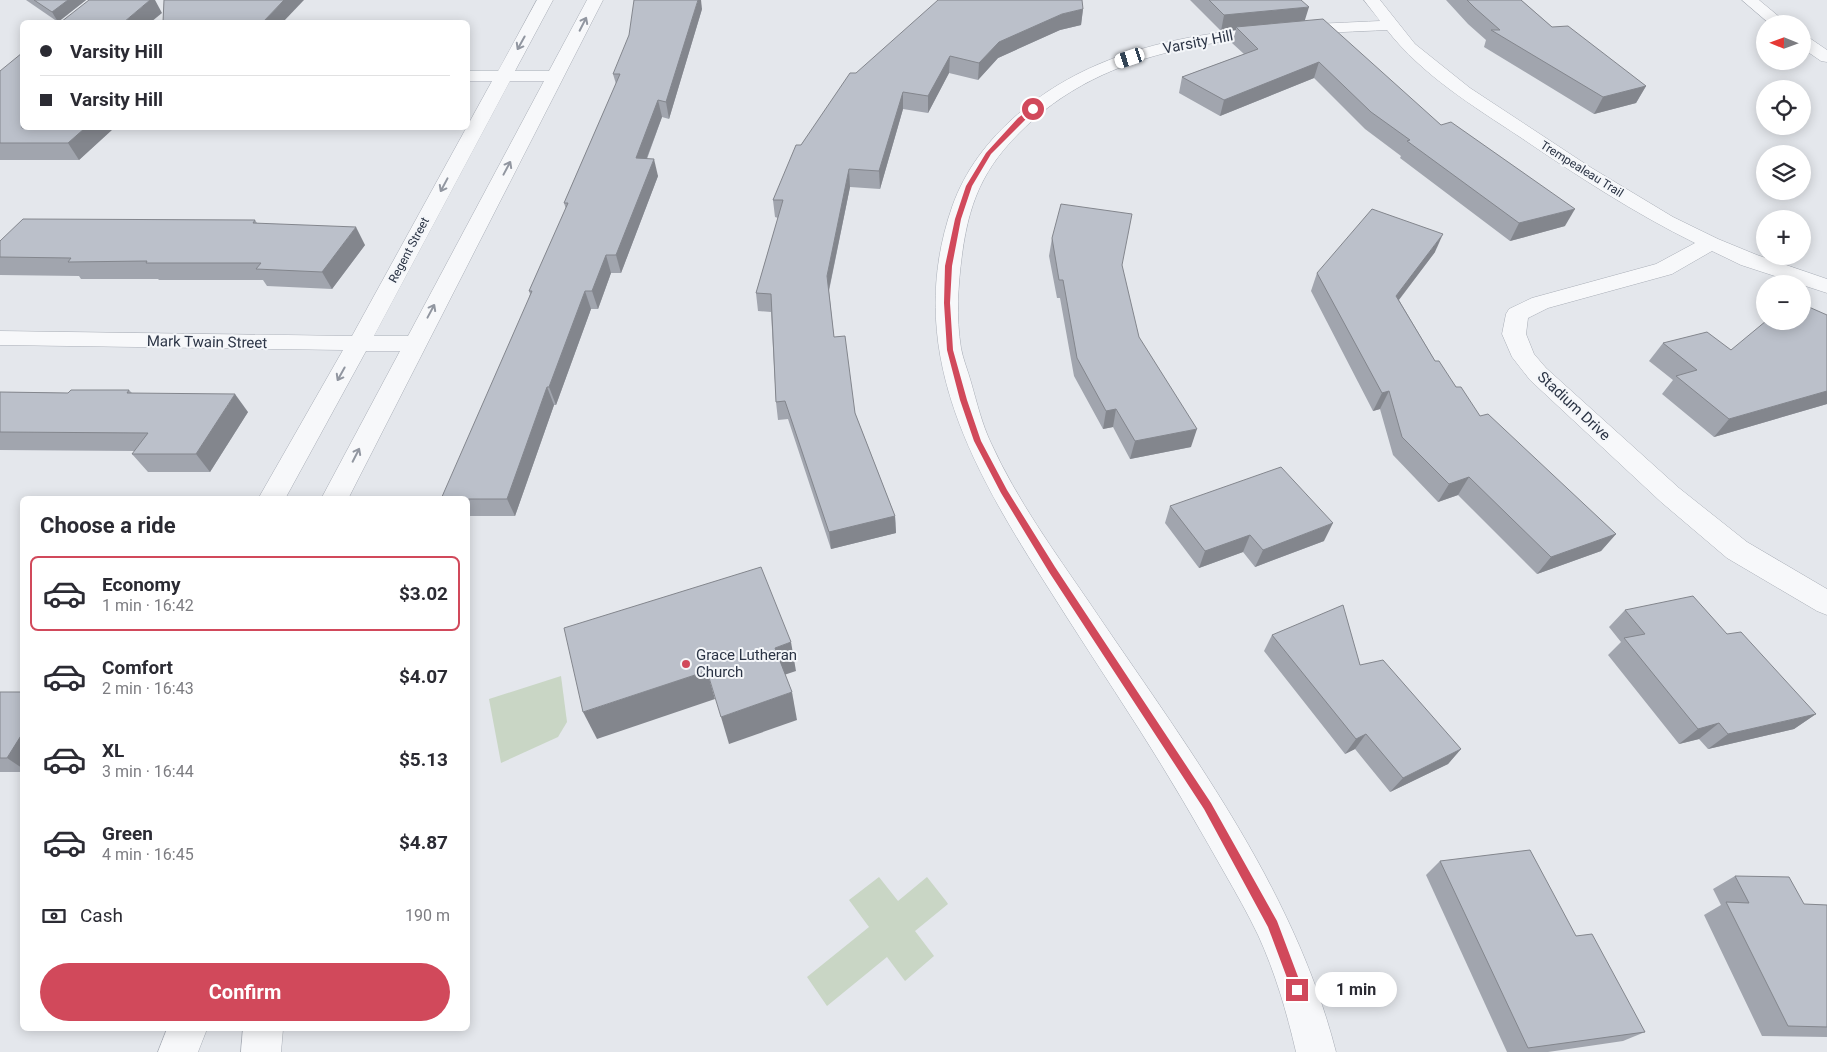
<!DOCTYPE html>
<meta charset="utf-8">
<style>
:root{--surface:#fff;--page:#f2f2f3;--text:#2b2b33;--muted:#7c7c81;--line:#e1e1e2;--accent:#d1495b}
body{margin:0;font-family:Roboto,sans-serif;background:var(--page);color:var(--text);height:100vh;display:flex;flex-direction:column;font-size:19px;white-space:nowrap}
*{box-sizing:border-box;margin:0}
p{font-size:16px;color:var(--muted)}
.icon{flex:none;width:28px;height:28px;fill:none;stroke:currentColor;stroke-width:2;stroke-linecap:round;stroke-linejoin:round}
.map{position:relative;flex:1;overflow:hidden}
.panel{position:absolute;left:20px;top:496px;width:450px;height:535px;display:flex;flex-direction:column;background:var(--surface);border-radius:8px;box-shadow:0 2px 12px #0003}
.panel>*{flex:none}
.guide{position:absolute;left:20px;top:20px;width:450px;height:110px;border-radius:8px;box-shadow:0 2px 12px #0003;display:grid;align-content:center;height:110px;padding:0 20px;background:var(--surface)}
.needle{width:32px;rotate:271deg}
.controls{position:absolute;left:1756px;top:15px;display:grid;gap:10px}
.controls a{display:grid;place-items:center;width:55px;height:55px;border-radius:50%;background:var(--surface);box-shadow:0 2px 12px #0003;font-size:25px}
.end{position:absolute;width:22px;height:22px;margin:-11px;border:6px solid #d1495b;background:#fff;box-shadow:0 0 0 2px #fff}
.from{border-radius:50%}
.bubble{position:absolute;height:35px;border-radius:18px;background:var(--surface);box-shadow:0 2px 12px #0003;font-size:16px;font-weight:700;line-height:35px;text-align:center}
.car{position:absolute;width:15px;height:30px;margin:-15px -8px;border-radius:6px;box-shadow:0 0 4px 1px #0007;background:linear-gradient(#fff 24%,#345 0 40%,#fff 0 76%,#345 0 86%,#fff 0)}
.guide b{display:flex;align-items:center;gap:18px;height:48px;font-size:19px}
.guide b+b{border-top:1px solid var(--line)}
.guide i{width:12px;height:12px;background:var(--text)}
ul{padding:0;list-style:none}
li{display:flex;align-items:center;gap:15px;height:75px;margin:0 10px 8px;padding:0 10px;border:2px solid transparent;border-radius:8px}
li div{flex:1}
li b{display:block;font-size:19px}
li em{font-style:normal;font-weight:700}
li.on{border-color:var(--accent)}
li>.icon{width:45px;height:45px;stroke-width:1.5}
h2{padding:0 20px;font-size:22px;line-height:60px}
.pay{display:flex;align-items:center;gap:12px;height:55px;padding:0 20px;font-size:19px}
.pay p{margin-inline-start:auto}
.button{display:flex;gap:10px;margin-top:auto;padding:10px 20px}
.button a{flex:1;height:58px;border-radius:30px;background:var(--accent);color:#fff;font-size:20px;font-weight:700;line-height:58px;text-align:center}
.map>svg:first-child{display:block}
</style>
<div class="map">
<svg width="1827" height="1052" viewBox="0 0 1827 1052">
<rect width="100%" height="100%" fill="#e4e7ec"/>
<g fill="#c9d6c5">
<path d="M561,676L567,722L558,737L501,763L489,699Z"/>
<path d="M879,877L898,901L927,877L946,901L948,904L915,931L934,956L905,981L887,957L827,1006L807,977L869,927L849,900Z"/>
</g>
<g fill="none" stroke-linecap="round" stroke-linejoin="round">
<g stroke="#a9aeb7" stroke-width="1">
<g id="minor">
<path d="M537,0H553L515,71H549L587,0H603L348,499H321L400,351H366L285,499H258L343,350L0,345V331L352,336L492,81H468V71H498ZM510,81H544L408,336H374Z"/>
<path d="M1364,0H1380L1415,44L1470,88L1590,167L1673,217L1718,239L1757,255L1827,279V293L1741,265L1712,251L1672,274L1548,308L1528,318L1526,334L1534,354L1546,368L1679,488L1747,542L1827,589V615L1817,611L1727,558L1661,502L1530,380L1512,357L1502,334L1506,314L1509,309L1532,298L1656,264L1695,243C1634,213 1576,175 1520,137C1473,106 1422,75 1387,30C1266,36 1130,35 1034,119C988,160 970,194 962,255C958,285 956,317 961,348C963,359 968,371 971,382C977,403 982,424 991,443C1017,500 1054,551 1089,602C1184,743 1293,884 1336,1052H1296C1287,1013 1275,972 1258,935C1248,914 1236,893 1224,872C1197,824 1169,776 1139,729C1107,679 1074,629 1042,578C969,463 904,346 952,207C965,170 988,140 1018,114C1118,28 1255,27 1380,21Z"/>
<path d="M1742,0H1759L1788,24H1770Z"/>
<path d="M1802,35L1808,37L1827,50V62L1821,61L1802,48Z"/>
<path d="M167,1029H207L198,1052H158Z"/>
<path d="M243,1029H283L281,1052H241Z"/>
</g>
</g>
<use href="#minor" fill="#f7f8fa" fill-rule="evenodd"/>
</g>
<g fill="#a1a5ae">
<path d="M26,0H86L58,22Z"/>
<path d="M164,0L283,22H163Z"/>
<path d="M1190,0H1301L1305,21L1441,125L1565,226L1510,241L1400,158L1401,156L1365,129L1314,78L1220,116L1179,93L1182,77L1244,54L1232,43L1236,30L1221,31Z"/>
<path d="M1446,0H1521L1552,27L1646,86L1636,103L1594,114L1484,47L1486,40L1468,24Z"/>
<path d="M702,9L669,119L662,117L647,159L658,176L621,273H611L598,309H591L556,405H554L515,516H468V499L530,294L529,291L566,209L564,203L616,84L613,74Z"/>
<path d="M1083,9L1081,25L1060,30L998,58L978,80L949,73L928,113L903,109L880,189L850,187L829,291L834,337L855,413L895,516L896,533L831,549L788,419L778,420L776,402L771,312L758,311L756,293L778,218L775,217L773,200L801,145L856,73Z"/>
<path d="M0,71L22,128H114L79,160H0Z"/>
<path d="M255,220L257,223L365,245L332,289L267,286L263,280H159L158,279H81L79,276L0,275V241Z"/>
<path d="M1052,238L1139,337L1191,447L1130,459L1113,427L1103,429L1074,376L1060,298H1057L1049,256Z"/>
<path d="M1435,252L1399,300L1435,361L1480,416L1616,534L1601,551L1537,574L1458,495L1438,502L1393,455L1380,409L1373,411L1311,291L1317,273Z"/>
<path d="M1827,315V404L1714,437L1662,394L1673,380L1649,361L1663,343L1731,350Z"/>
<path d="M129,390L132,393L248,412L210,472H148L132,454L135,451L0,450V392L68,393Z"/>
<path d="M1170,506L1324,541L1255,567L1243,552L1199,568L1165,523Z"/>
<path d="M1625,610L1727,634L1816,714L1794,729L1708,749L1699,739L1679,744L1608,655L1621,642L1609,627Z"/>
<path d="M1272,635L1360,665L1461,749L1448,764L1390,792L1355,749L1345,754L1264,651Z"/>
<rect x="0" y="692" width="22" height="80"/>
<path d="M1440,861L1576,936L1645,1032L1623,1041L1548,1052H1507L1426,875Z"/>
<path d="M1735,876L1804,904L1827,905V1037L1762,1036L1704,915L1721,905L1713,889Z"/>
</g>
<g fill="#83868d">
<path d="M68,0H86L58,22L52,12Z"/>
<path d="M150,0H155L162,13L151,22H124Z"/>
<path d="M284,0H304L283,22H263Z"/>
<path d="M698,0H701L702,9L669,119L666,102Z"/>
<path d="M1309,7L1304,23L1236,27V30L1221,31L1224,15Z"/>
<path d="M1083,9L1081,25L1060,30L998,58L978,80L979,63L999,42L1062,14Z"/>
<path d="M950,56L949,73L928,113V96Z"/>
<path d="M1319,62L1314,78L1220,116L1224,100Z"/>
<path d="M1646,86L1636,103L1594,114L1603,97Z"/>
<path d="M903,92V109L880,189L879,171Z"/>
<path d="M658,100L662,117L640,176L636,158Z"/>
<path d="M85,128H114L79,160L68,143Z"/>
<path d="M654,159L658,176L621,273L616,255Z"/>
<path d="M849,169L850,187L828,294L827,276Z"/>
<path d="M1575,209L1565,226L1510,241L1519,223Z"/>
<path d="M356,227L365,245L332,289L322,272Z"/>
<path d="M1443,234L1435,252L1388,314L1396,296Z"/>
<path d="M606,255L611,273L598,309L592,291Z"/>
<path d="M585,291L591,309L556,405L549,387Z"/>
<path d="M547,387L554,405L515,516L507,499Z"/>
<path d="M1389,391L1380,409L1373,411L1382,393Z"/>
<path d="M1827,391V404L1714,437L1729,419Z"/>
<path d="M235,394L248,412L210,472L196,454Z"/>
<path d="M1116,409L1113,427L1103,429L1106,411Z"/>
<path d="M1197,429L1191,447L1130,459L1135,441Z"/>
<path d="M1469,477L1458,495L1438,502L1449,484Z"/>
<path d="M895,516L896,533L831,549L829,532Z"/>
<path d="M1333,523L1324,541L1255,567L1263,550Z"/>
<path d="M1616,534L1601,551L1537,574L1551,557Z"/>
<path d="M1250,535L1243,552L1199,568L1205,551Z"/>
<path d="M791,642L796,671L781,676L775,648Z"/>
<path d="M707,671L715,699L597,739L583,712Z"/>
<path d="M792,692L797,720L729,744L721,717Z"/>
<path d="M1816,714L1794,729L1708,749L1728,734Z"/>
<path d="M1719,723L1699,739L1679,744L1698,729Z"/>
<path d="M22,734V768L7,758Z"/>
<path d="M1366,734L1355,749L1345,754L1356,739Z"/>
<path d="M1461,749L1448,764L1390,792L1403,778Z"/>
</g>
<g fill="#bbc0ca" stroke="#83868d">
<path d="M34,0H68L52,12Z"/>
<path d="M89,0H150L124,22H61Z"/>
<path d="M164,0H284L263,22H163Z"/>
<path d="M634,0H698L666,102L658,100L636,158L654,159L616,255H606L592,291H585L549,387H547L507,499H441L532,291H529L568,203H564L620,74H613L629,35Z"/>
<path d="M938,0H1082L1083,9L1062,14L999,42L979,63L950,56L928,96L903,92L879,171L849,169L827,276L834,337L845,336L855,413L895,516L829,532L785,401L776,402L771,294L756,293L783,200H773L796,145H801L850,73H856Z"/>
<path d="M1209,0H1301L1309,7L1224,15Z"/>
<path d="M1467,0H1521L1552,27L1568,26L1646,86L1603,97L1491,30H1500L1475,8Z"/>
<path d="M1323,19L1441,125L1451,122L1575,209L1519,223L1407,141L1410,140L1371,112L1319,62L1224,100L1182,77L1258,49L1236,27Z"/>
<path d="M22,53V128H85L68,143H0V71Z"/>
<path d="M1061,204L1132,214L1122,265L1139,337L1197,429L1135,441L1116,409L1106,411L1077,358L1063,280H1059L1052,238Z"/>
<path d="M1372,209L1443,234L1396,296L1435,361H1439L1456,387H1461L1480,416L1488,414L1616,534L1551,557L1469,477L1449,484L1402,437L1389,391L1382,393L1317,273Z"/>
<path d="M23,219L255,220L253,223L356,227L322,272L256,269L261,263H146L147,261L68,262L71,258L0,257V241Z"/>
<path d="M1802,304L1827,315V391L1729,419L1676,376L1697,370L1663,343L1707,332L1731,350L1766,321H1802Z"/>
<path d="M71,390H129L127,393L235,394L196,454H132L148,433L0,432V392L68,393Z"/>
<path d="M1281,467L1333,523L1263,550L1250,535L1205,551L1170,506Z"/>
<path d="M761,567L791,642L775,648L792,692L721,717L707,671L583,712L564,628Z"/>
<path d="M1693,596L1727,634L1741,632L1816,714L1728,734L1719,723L1698,729L1624,638L1645,634L1625,610Z"/>
<path d="M1343,605L1360,665L1383,660L1461,749L1403,778L1366,734L1356,739L1272,635Z"/>
<path d="M0,692H22V734L7,758H0Z"/>
<path d="M1530,850L1576,936L1592,934L1645,1032L1528,1048L1440,861Z"/>
<path d="M1735,876L1789,877L1804,904L1827,905V1027L1788,1026L1726,902L1749,903Z"/>
</g>
<defs><path id="oneway-shaft" d="M-6 0H5M1.5-3L5.5 0L1.5 3" fill="none" stroke-width="1.6" stroke-linecap="round" stroke-linejoin="round" transform="scale(1.25)"/></defs>
<g stroke="#9196a0">
<use href="#oneway-shaft" transform="translate(583 24) rotate(-63)"/>
<use href="#oneway-shaft" transform="translate(521 43) rotate(119)"/>
<use href="#oneway-shaft" transform="translate(507 168) rotate(-62)"/>
<use href="#oneway-shaft" transform="translate(444 185) rotate(118)"/>
<use href="#oneway-shaft" transform="translate(431 311) rotate(-62)"/>
<use href="#oneway-shaft" transform="translate(341 374) rotate(119)"/>
<use href="#oneway-shaft" transform="translate(356 455) rotate(-63)"/>
</g>
<path fill="#d1495b" d="M1031,108L1036,109L991,154L972,186L961,219L952,266L950,303L953,350L967,400L981,441L1007,490L1055,567L1211,803L1277,921L1303,990L1301,994L1297,996L1293,994L1268,927L1204,809L1049,572L1001,493L974,441L960,400L947,350L944,303L945,266L955,219L966,186L986,153L1018,118Z"/>
<circle fill="#d1495b" stroke="#f4f6f9" stroke-width="2" cx="686" cy="664" r="5"/>
<g text-anchor="middle" dominant-baseline="central" stroke-width="4" stroke-linejoin="round" paint-order="stroke">
<g font-size="12" fill="#2b3445" stroke="#f4f6f9">
<text transform="translate(1582 169) rotate(32)">Trempealeau Trail</text>
<text transform="translate(409 250) rotate(-62)">Regent Street</text>
</g>
<g font-size="15" fill="#2b3445" stroke="#f4f6f9">
<text transform="translate(1198 42) rotate(-11)">Varsity Hill</text>
<text transform="translate(207 342) rotate(1)">Mark Twain Street</text>
<text transform="translate(1574 406) rotate(43)">Stadium Drive</text>
</g>
<g font-size="15" fill="#2b3445" stroke="#f4f6f9" text-anchor="start">
<text x="696" y="655">Grace Lutheran<tspan x="696" dy="17">Church</tspan></text>
</g>
</g>
</svg>
<div class="controls">
<a><svg class="needle" viewBox="-14 -14 28 28"><path d="M0-13l5 13h-10z" fill="#e53935"/><path d="M0 13l5-13h-10z" fill="#7c7c81"/></svg></a>
<a><svg class="icon" aria-label="locate" viewBox="0 0 24 24"><circle cx="12" cy="12" r="6"/><path d="M12 2v4M12 18v4M2 12h4M18 12h4"/></svg></a>
<a><svg class="icon" aria-label="layers" viewBox="0 0 24 24"><path d="M12 4l9 5-9 5-9-5zM3 14l9 5 9-5"/></svg></a>
<a>+</a>
<a>−</a>
</div>
<i class="end from" style="left:1033px;top:109px"></i>
<i class="end" style="left:1297px;top:990px"></i>
<div class="bubble" style="left:1315px;top:972px;width:82px">1 min</div>
<i class="car" style="left:1130px;top:58px;rotate:252deg"></i>
<div class="guide">
<b><i class="from"></i>Varsity Hill</b>
<b><i></i>Varsity Hill</b>
</div>
<section class="panel">
<h2>Choose a ride</h2>
<ul>
<li class="on"><svg class="icon" aria-label="car" viewBox="0 0 24 24"><path d="M5 17H2v-5l4-1 3-4h7l3 4 3 1v5h-3M9 17h6M6 11h13"/><circle cx="7" cy="17" r="2"/><circle cx="17" cy="17" r="2"/></svg><div><b>Economy</b><p>1 min · 16:42</p></div><em>$3.02</em></li>
<li><svg class="icon" aria-label="car" viewBox="0 0 24 24"><path d="M5 17H2v-5l4-1 3-4h7l3 4 3 1v5h-3M9 17h6M6 11h13"/><circle cx="7" cy="17" r="2"/><circle cx="17" cy="17" r="2"/></svg><div><b>Comfort</b><p>2 min · 16:43</p></div><em>$4.07</em></li>
<li><svg class="icon" aria-label="car" viewBox="0 0 24 24"><path d="M5 17H2v-5l4-1 3-4h7l3 4 3 1v5h-3M9 17h6M6 11h13"/><circle cx="7" cy="17" r="2"/><circle cx="17" cy="17" r="2"/></svg><div><b>XL</b><p>3 min · 16:44</p></div><em>$5.13</em></li>
<li><svg class="icon" aria-label="car" viewBox="0 0 24 24"><path d="M5 17H2v-5l4-1 3-4h7l3 4 3 1v5h-3M9 17h6M6 11h13"/><circle cx="7" cy="17" r="2"/><circle cx="17" cy="17" r="2"/></svg><div><b>Green</b><p>4 min · 16:45</p></div><em>$4.87</em></li>
</ul>
<div class="pay"><svg class="icon" aria-label="cash" viewBox="0 0 24 24"><path d="M3 7h18v10H3z"/><circle cx="12" cy="12" r="2"/></svg>Cash<p>190 m</p></div>
<div class="button"><a>Confirm</a></div>
</section>
</div>
